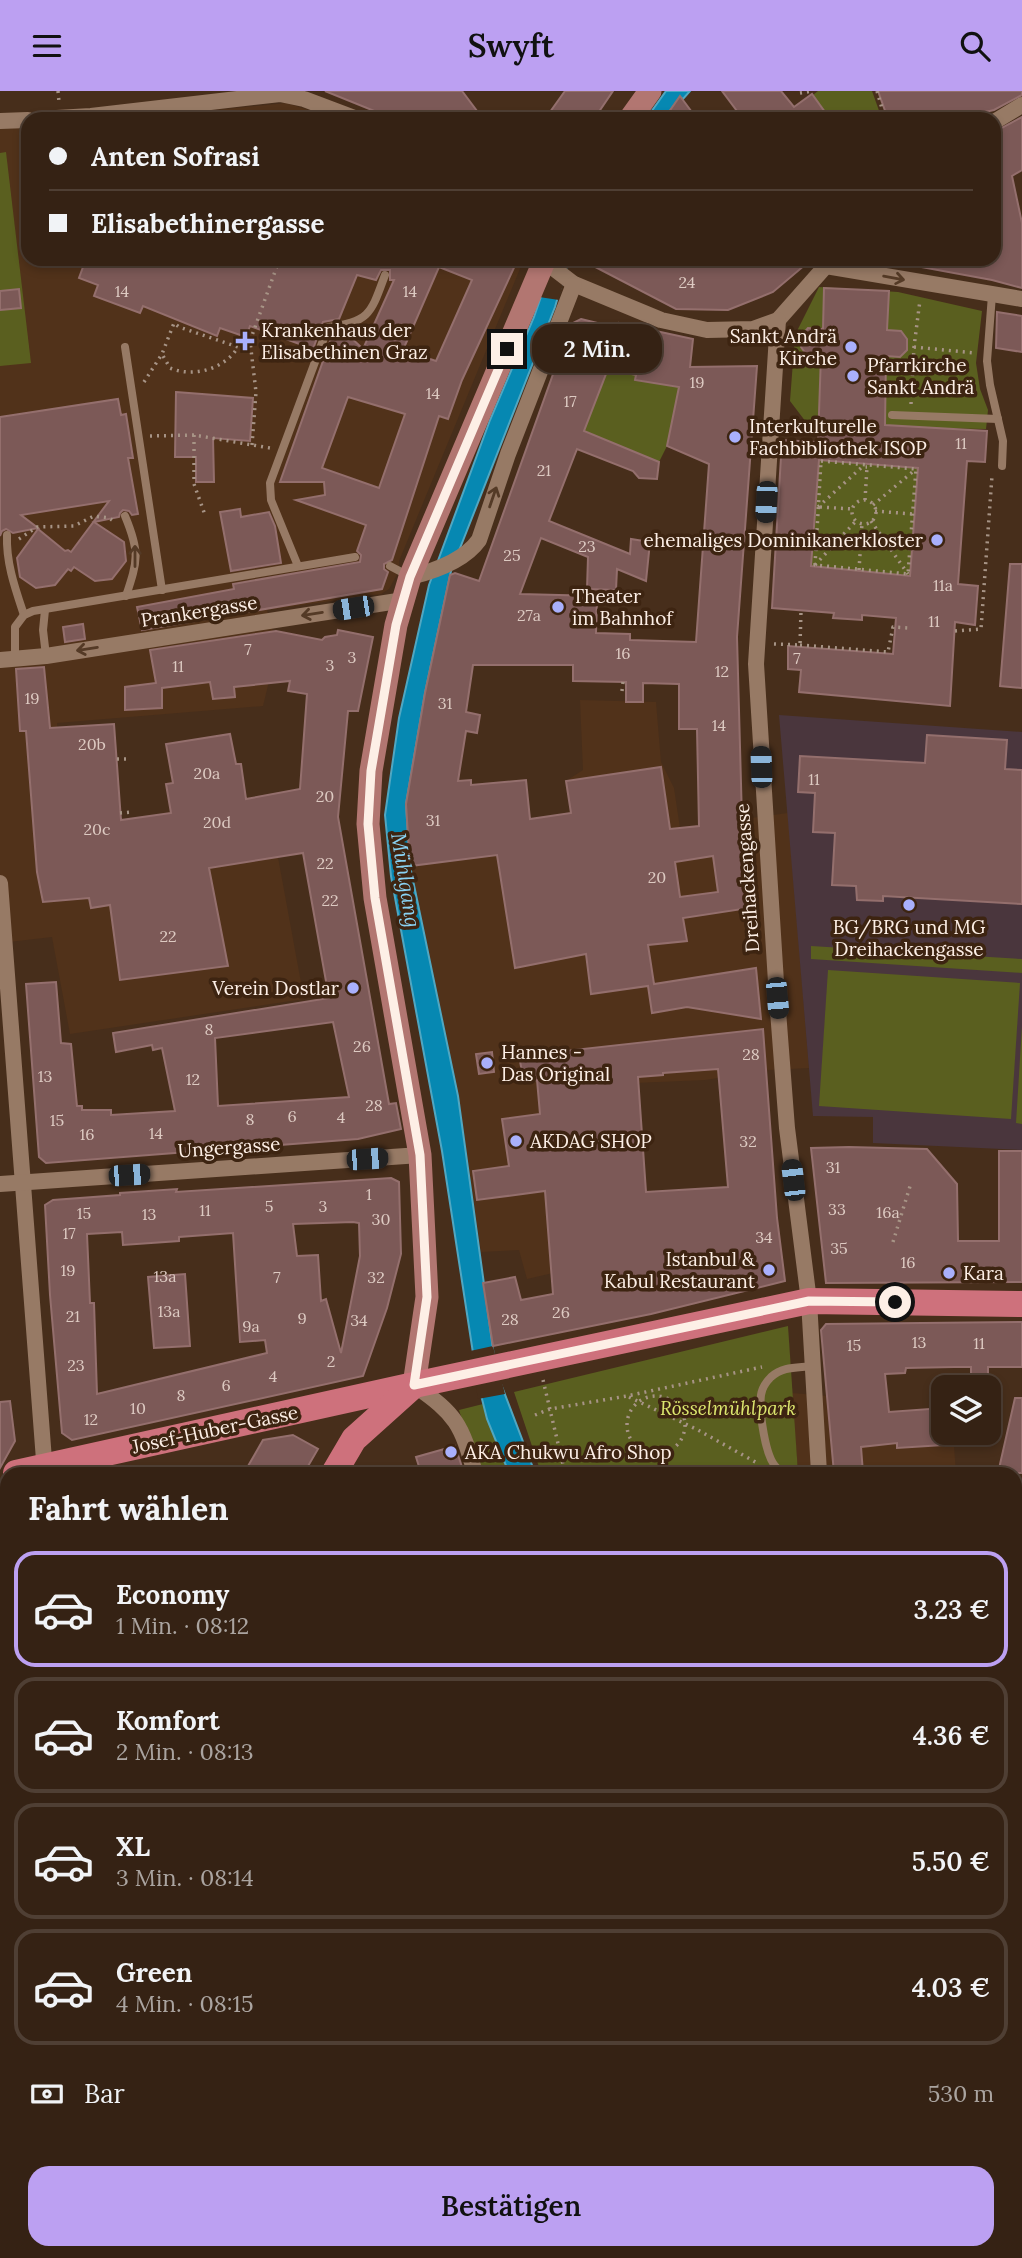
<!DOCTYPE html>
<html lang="de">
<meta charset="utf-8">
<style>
:root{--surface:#352214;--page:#402f22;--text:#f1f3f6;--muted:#aaa4a0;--line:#4f3f34;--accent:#bca0f2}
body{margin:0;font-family:Lora,serif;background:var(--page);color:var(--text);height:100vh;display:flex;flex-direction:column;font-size:26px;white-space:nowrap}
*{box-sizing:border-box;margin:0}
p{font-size:23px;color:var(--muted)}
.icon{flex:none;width:38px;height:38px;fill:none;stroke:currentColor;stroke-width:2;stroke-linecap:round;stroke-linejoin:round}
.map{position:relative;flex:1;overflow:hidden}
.side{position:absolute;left:0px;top:1376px;width:1022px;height:793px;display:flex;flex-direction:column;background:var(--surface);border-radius:21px 21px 0 0;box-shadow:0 4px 10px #0003,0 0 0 2px var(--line)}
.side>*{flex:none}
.top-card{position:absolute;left:21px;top:21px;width:980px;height:154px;border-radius:21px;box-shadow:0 4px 10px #0003,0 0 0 2px var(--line);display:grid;align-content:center;height:154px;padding:0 28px;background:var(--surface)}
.tools{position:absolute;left:931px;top:1284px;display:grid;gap:14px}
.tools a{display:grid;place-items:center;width:70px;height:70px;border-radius:14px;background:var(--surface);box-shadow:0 4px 10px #0003,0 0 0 2px var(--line);font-size:35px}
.end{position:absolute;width:32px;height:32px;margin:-16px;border:9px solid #fdefe6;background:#111;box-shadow:0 0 0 4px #111}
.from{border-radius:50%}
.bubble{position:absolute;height:49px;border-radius:21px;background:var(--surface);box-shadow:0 4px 10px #0003,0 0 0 2px var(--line);font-size:23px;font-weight:600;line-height:49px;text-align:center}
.car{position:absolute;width:21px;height:42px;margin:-21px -10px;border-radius:9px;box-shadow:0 0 5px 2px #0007;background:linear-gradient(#222 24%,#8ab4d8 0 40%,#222 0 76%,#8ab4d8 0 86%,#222 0)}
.top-card b{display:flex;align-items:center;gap:24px;height:66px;font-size:26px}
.top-card b+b{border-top:2px solid var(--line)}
.top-card i{width:18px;height:18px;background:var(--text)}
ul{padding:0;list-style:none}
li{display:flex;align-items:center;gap:21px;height:116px;margin:0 14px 10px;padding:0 14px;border:4px solid var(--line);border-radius:21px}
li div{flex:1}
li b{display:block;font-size:26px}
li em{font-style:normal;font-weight:600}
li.selected{border-color:var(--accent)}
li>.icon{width:63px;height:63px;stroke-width:1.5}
h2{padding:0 28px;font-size:32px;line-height:84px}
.pay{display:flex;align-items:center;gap:18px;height:77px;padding:0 28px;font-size:26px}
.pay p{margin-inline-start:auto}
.primary-button{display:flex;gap:14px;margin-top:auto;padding:14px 28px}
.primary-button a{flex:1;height:80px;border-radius:21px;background:var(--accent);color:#111;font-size:28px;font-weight:600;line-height:80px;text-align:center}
header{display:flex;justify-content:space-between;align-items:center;height:91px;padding:0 28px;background:var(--accent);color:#111;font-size:32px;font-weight:600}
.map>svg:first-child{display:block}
</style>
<header><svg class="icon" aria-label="menu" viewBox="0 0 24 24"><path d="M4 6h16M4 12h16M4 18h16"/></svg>Swyft<svg class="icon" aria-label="search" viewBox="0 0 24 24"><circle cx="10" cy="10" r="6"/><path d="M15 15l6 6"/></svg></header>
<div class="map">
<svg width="1022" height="2167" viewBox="0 0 1022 2167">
<rect width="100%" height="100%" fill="#472e1b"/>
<g fill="#51321a">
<path d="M286,12L337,28H126Z"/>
<path d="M28,36V168H524L399,470V480L389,498L381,503L267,519L273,540V574L263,615L57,632L65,770L273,739L304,908L70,943L52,846L0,852V38Z"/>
<path d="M580,609L656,611L661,671L674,697L680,737L788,722L809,977L769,979L705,989L588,994L605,1170L527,1188L519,1159L481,1161L458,1005L445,950L440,918L410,774L464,767L571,722L566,690L583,679Z"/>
<path d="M887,1299L889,1321L943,1317V1342H953L956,1382H877L862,1374L834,1376L818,1382H798L792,1302L828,1305Z"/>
<path d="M1015,1823L1022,1860V2167H783L785,2161H1015Z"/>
</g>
<path fill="#4a363d" d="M779,624L1022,641V1059L873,1052V1026L813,1025Z"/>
<g fill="#5a5f1f">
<path d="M818,0H872L882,28H823L813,4Z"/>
<path d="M6,61L31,272L0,275V62Z"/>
<path d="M819,196L898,201L982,220L976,272L980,298L988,319L986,338L809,335L790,310L795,244Z"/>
<path d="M639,266L636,289L679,296L667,355L659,371L584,340L607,278L612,279Z"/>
<path d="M819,369L918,377L910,485L811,475Z"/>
<path d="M811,855L1022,868V882L811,868Z"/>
<path d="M828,879L1020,892L1011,1028L819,1015Z"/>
<path d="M1022,935V1033L1016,1032Z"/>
<path d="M788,1235L798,1382H541L514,1301Z"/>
<path d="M483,1313L509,1382H479L459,1319Z"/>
<path d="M345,2161H754L750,2167H342Z"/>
</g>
<g fill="#0688b2" stroke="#50a7c2" stroke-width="2">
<path d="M666,0H690L683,8L680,6L664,28H646Z"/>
<path d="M554,168H569L555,216L451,480L425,602L406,713L410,775L458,1005L496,1280L535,1382H509L487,1328L477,1288L442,1060L391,785L385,724L399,627L429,494L490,329L534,226Z"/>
</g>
<g fill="#472e1b">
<path d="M553,168H569L559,209L539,206Z"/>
<path d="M493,1255L505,1303L478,1308L470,1260Z"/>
</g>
<g fill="#7c5957" stroke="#946f6d" stroke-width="2" fill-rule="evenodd">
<path d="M325,0H462L483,28H394Z"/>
<path d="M565,0H613L594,28H545Z"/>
<path d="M722,0H781L794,16L812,3L830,28H743Z"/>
<path d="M878,0H1022V4L994,19L953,28H888Z"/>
<path d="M680,5L697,28H664Z"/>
<path d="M1022,26V79L1012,85L1022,132V197L992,189L921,176L922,168H994V41Z"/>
<path d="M86,168H518L462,289L448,328L439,325L392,469L384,473V478L388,481L382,498L142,539L137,516L234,498L233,493L360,471L361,464L357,460L366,434L296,409L325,404L324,391H280L333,242L344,240L363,258L394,189H390V179H381L376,189L357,184L339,228L323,231L313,258L250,235L246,246L220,237L217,245L143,215L140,222L94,205L98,194L79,187ZM439,176L472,189L436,270L403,259ZM348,306L405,323L379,397L322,377Z"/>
<path d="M580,168H812L773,201L728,219L676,218Z"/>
<path d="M824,197L889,200L887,239L901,240L907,248V259L900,266L886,265L885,334L987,340L985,371L967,370L958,493L978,495L975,534L955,531L950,615L799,601L801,579L788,578V555L893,563L896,527L862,524V529L833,527L834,522L772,517L782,349L818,351L821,264L806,263L801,256V245L808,237L823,238ZM819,369L918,377L910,485L811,475Z"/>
<path d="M19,198L21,217L0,219V200Z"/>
<path d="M997,221L1022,225V261L996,257Z"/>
<path d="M581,228L618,237L619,232L693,248L690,276L757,275L737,546L742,729L739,730L749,817L683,827L687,850L648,854L654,893L756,877L761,928L687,916L652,922L648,895L591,903L586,863L515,877L497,764L410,775L406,713L425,602L450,484L455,482L479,490L571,233ZM608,278L636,284L635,289L679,296L667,355L709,373L696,551L630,549V543L596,542L597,505L520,503L541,447L588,466L587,498L616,499L617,478L646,490L650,451L631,448L630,463L549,430L577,358L633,380L639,387L657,388L659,371L584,340ZM473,574H573V590L626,591V611H643V592L679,593V638H697L699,735L670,738L661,676L566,690L571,722L530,728L526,689L471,694V689L458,690L466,640L477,642L480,624L466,621ZM713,765L718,801L680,806L675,771Z"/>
<path d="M176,301L253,307L250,350L213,347L214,391H196V366H175Z"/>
<path d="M118,308L121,324L126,323L133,367H128L138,423L132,424L129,420L123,419L120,422L119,426L94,431L124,451L126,470L112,488L95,490L74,476L71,480L68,478L55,494L36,497L20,486L17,467L38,438L65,460L68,459L71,461L109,410L21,424L38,437L13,442L6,438L2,440L0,445V326Z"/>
<path d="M240,418L241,426L269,421L275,435L281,472L231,480L220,421Z"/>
<path d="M1010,473H1022V597L1000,595Z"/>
<path d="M83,533L85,548L65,551L63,536Z"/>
<path d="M338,539L373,546L358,620H348L338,726L389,1013L396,1012L401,1038L358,1048L46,1072L39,1066L26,893L56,891L61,952L71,953L77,1015H82V1019H111V1024L175,1020L162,957L153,959L152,954L116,961L113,942L329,907L303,762L209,777L228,875L120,889L110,814L91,817L89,807L43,811L37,781L26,640H20L16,578L44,576L50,637L114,633L121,729L171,722L166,693L173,692L166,653L230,643L236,673H241L246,708L300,698L307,603L288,600L290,590L234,596L235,606L213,608L210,591L162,597V617L125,619V596L156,592L150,559L276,540L322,549L325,546L337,544ZM333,931L349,1006L218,1015L215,947Z"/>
<path d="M927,644L1007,649L1005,678L1022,679V813L883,805V810L857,809L856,795L832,794L835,742L813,741L815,702L798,701L800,665L925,672Z"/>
<path d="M763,938L777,1127L785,1190L651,1223L493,1255L483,1192L515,1186L521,1209L553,1203L545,1100L477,1109L473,1080L509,1075L502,1028L540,1023L537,989L524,991L519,965ZM718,978L728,1096L646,1101L638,986L663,984V982Z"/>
<path d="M492,961L494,981L479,983L476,963Z"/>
<path d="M849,1056L927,1058L957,1093L958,1150H999V1060H1022V1191L826,1192L811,1057Z"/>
<path d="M391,1087L399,1091L401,1163L387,1217L363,1285L72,1349L62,1342L50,1204L45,1114L53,1109L120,1104V1102L177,1098L176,1101ZM353,1131L359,1132L360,1165L341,1262L326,1208L321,1210L318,1164L297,1165L293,1133ZM122,1141L123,1154L179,1150V1146L233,1142L240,1251L265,1249L267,1262L97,1303L94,1212H90L87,1143Z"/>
<path d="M185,1183L190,1255L154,1257L148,1186Z"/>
<path d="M1022,1231V1276H988V1283H971V1276H954L906,1277L905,1282L885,1283L889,1321L943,1317V1354L897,1357V1352L861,1356L863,1382H834L821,1239L826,1233Z"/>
<path d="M1015,1307H1022V1382H998Z"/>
<path d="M10,1310L15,1350L0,1377V1311Z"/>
<path d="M293,1344L318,1358L304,1382H244L263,1349Z"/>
<path d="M455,1355L464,1382H421L416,1366Z"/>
</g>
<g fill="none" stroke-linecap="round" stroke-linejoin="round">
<g stroke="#a79486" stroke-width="3.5" stroke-dasharray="2 5" stroke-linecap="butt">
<path d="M58,0L59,11"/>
<path d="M877,0L885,28"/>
<path d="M800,2L813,0"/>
<path d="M914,256L975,262"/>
<path d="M888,271L914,272"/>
<path d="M144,291L162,263L174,232L179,236L238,256C225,278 193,287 170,277L162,263"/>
<path d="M911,313L914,256L920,209"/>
<path d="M194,344V393L205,424"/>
<path d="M150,345L194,344L270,357"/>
<path d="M252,354L256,301L250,250L277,175"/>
<path d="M821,370L916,378L908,483L815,474Z"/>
<path d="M865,409L867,376"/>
<circle cx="864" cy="421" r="12"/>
<path d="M873,414L916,378"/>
<path d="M818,416L862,376H867"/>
<path d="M820,416L852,418"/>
<path d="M875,420L912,423"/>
<path d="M871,430L908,483"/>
<path d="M19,448L37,436L74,435L94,425L109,427L112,429"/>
<path d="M815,474L856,430"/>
<path d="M859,479L862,432"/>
<path d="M955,540L981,538L992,385"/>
<path d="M774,553L800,554L801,520"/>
<path d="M800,554L888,561L893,536L909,537"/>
<path d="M622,600L623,591"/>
<path d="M117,668H129"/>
<path d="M120,722L133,721"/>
<path d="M893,1151L911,1092"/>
<path d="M543,1289L565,1382"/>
<circle cx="656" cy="1334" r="29"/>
<path d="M629,1306L698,1339L759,1373"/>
<path d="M535,1324L550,1318L627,1305L762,1276"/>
<path d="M501,2161L508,2167"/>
<path d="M686,2161L688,2167"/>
<path d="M954,2161L955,2167"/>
<path d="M333,2167L336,2161"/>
<path d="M352,2167L355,2161"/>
<path d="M530,2167L534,2161"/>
<path d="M700,2167L703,2161"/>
<path d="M714,2167L718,2161"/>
</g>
<g stroke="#977a65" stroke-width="8">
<path d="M992,204L987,270L990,294L1003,350L1002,375"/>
<path d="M125,256L162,499"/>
<path d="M892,324L998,328"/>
<path d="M125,425C140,461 138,469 126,505"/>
<path d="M7,444C6,472 15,497 24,524"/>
<path d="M298,475L271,409L270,392L328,236C370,231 371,222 385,184"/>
<path d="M390,475L409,485"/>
<path d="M45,519L43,539L46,565"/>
<path d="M15,567V536L24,524L33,520L355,466"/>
<path d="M812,1275C798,1277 783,1275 771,1286C766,1291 762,1297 761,1304C759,1320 765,1367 777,1377C788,1386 806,1382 819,1381"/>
<path d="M1015,1616H1022"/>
<path d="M978,2161V2167"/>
<path d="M789,2167L791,2161"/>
</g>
<g stroke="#977a65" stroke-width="16">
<path d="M39,28L91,25L280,3L304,8L357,28"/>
<path d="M0,30L28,29"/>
<path d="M994,31L1022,14"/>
<path d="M544,170L574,193L661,229L707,239L753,238L778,229L832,168"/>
<path d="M826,175L1022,208"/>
<path d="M778,229L756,573L777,907L787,1037L809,1210L819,1382"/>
<path d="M410,486C435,480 464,470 479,449L508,363L574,193"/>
<path d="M0,569L46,565L404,509"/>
<path d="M0,792L45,1382"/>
<path d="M0,1093L420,1064"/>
<path d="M414,1294C457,1324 461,1333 475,1382"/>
<path d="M305,2167L308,2161"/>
</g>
<g stroke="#b27671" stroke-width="23">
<path d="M630,28L650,0"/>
<path d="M414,1294L427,1206L420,1064L375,807L368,733L371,680L396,534L410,486L545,168"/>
</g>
<g stroke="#ce717c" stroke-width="26">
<path d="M16,1382L414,1294L809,1210L1022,1213"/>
<path d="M334,1382L354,1348L413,1295"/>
<path d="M0,1983L7,1970"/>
</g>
</g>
<defs><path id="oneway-shaft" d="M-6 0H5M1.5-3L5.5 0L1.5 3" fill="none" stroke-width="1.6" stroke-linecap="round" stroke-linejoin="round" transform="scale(1.75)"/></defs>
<g stroke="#543a26">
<use href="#oneway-shaft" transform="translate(894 187) rotate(10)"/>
<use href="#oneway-shaft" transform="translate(493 406) rotate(-71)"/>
<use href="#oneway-shaft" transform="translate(135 465) rotate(-90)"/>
<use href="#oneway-shaft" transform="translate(312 523) rotate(171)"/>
<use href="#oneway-shaft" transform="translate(87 558) rotate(171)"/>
</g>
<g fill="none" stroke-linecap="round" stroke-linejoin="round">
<path stroke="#fdefe6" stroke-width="9" d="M507,258L410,486L396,534L371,680L368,733L375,807L420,1064L427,1206L414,1294L809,1210L895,1211"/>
</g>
<g fill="#a9b0fc" stroke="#3d2411" stroke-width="2.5">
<path d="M241.5 239.5h7v7h7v7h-7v7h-7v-7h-7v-7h7z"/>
<circle cx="851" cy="256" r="7"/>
<circle cx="853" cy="285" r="7"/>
<circle cx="735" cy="346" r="7"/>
<circle cx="937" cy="449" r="7"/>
<circle cx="558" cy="516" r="7"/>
<circle cx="909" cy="814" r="7"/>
<circle cx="353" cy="897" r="7"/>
<circle cx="487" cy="972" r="7"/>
<circle cx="516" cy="1050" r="7"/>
<circle cx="769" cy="1179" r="7"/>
<circle cx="949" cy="1182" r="7"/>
<circle cx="451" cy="1361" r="7"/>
</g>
<g text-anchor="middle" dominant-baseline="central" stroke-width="7" stroke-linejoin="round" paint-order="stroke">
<g font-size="16" fill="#ddcac2">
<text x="687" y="191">24</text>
<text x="122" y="200">14</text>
<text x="410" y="200">14</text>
<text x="697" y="291">19</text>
<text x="433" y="302">14</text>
<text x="570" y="310">17</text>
<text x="961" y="352">11</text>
<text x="544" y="379">21</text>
<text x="587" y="455">23</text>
<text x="512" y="464">25</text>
<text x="943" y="494">11a</text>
<text x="529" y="524">27a</text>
<text x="934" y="530">11</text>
<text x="248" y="558">7</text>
<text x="623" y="562">16</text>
<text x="352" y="566">3</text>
<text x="797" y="567">7</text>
<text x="330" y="574">3</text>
<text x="178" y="575">11</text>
<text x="722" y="580">12</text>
<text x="32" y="607">19</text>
<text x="445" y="612">31</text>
<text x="719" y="634">14</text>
<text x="92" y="653">20b</text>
<text x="207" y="682">20a</text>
<text x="814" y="688">11</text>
<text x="325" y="705">20</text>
<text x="433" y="729">31</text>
<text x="217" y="731">20d</text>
<text x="97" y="738">20c</text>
<text x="325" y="772">22</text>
<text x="657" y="786">20</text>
<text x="330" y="809">22</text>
<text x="168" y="845">22</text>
<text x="209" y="938">8</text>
<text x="362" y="955">26</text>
<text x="751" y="963">28</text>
<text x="45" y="985">13</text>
<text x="193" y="988">12</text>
<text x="374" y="1014">28</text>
<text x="292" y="1025">6</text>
<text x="341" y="1026">4</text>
<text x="250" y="1028">8</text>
<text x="57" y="1029">15</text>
<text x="156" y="1042">14</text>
<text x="87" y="1043">16</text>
<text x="748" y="1050">32</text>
<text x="833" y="1076">31</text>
<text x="369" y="1103">1</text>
<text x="269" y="1115">5</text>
<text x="323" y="1115">3</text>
<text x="837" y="1118">33</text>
<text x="205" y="1119">11</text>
<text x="888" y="1121">16a</text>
<text x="84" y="1122">15</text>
<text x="149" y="1123">13</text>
<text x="381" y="1128">30</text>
<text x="69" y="1142">17</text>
<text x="764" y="1146">34</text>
<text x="839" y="1157">35</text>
<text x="908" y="1171">16</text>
<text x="68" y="1179">19</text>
<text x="165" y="1185">13a</text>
<text x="277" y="1186">7</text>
<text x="376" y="1186">32</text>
<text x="169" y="1220">13a</text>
<text x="561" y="1221">26</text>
<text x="73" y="1225">21</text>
<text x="302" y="1227">9</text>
<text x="510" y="1228">28</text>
<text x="359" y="1229">34</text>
<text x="251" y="1235">9a</text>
<text x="919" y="1251">13</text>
<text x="979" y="1252">11</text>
<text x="854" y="1254">15</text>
<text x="331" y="1270">2</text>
<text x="76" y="1274">23</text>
<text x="273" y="1285">4</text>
<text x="226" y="1294">6</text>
<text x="181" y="1304">8</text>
<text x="138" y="1317">10</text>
<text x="91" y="1328">12</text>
</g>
<g font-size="19" fill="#fdefe6" stroke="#3d2411" text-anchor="start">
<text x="261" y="239">Krankenhaus der<tspan x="261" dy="22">Elisabethinen Graz</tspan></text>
<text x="837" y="245" text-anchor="end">Sankt Andrä<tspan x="837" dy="22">Kirche</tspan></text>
<text x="867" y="274">Pfarrkirche<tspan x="867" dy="22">Sankt Andrä</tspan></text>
<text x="749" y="335">Interkulturelle<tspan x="749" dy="22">Fachbibliothek ISOP</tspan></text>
<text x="923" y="449" text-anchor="end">ehemaliges Dominikanerkloster</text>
<text x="572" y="505">Theater<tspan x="572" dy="22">im Bahnhof</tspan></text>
<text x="909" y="836" text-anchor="middle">BG/BRG und MG<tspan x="909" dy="22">Dreihackengasse</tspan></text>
<text x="339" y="897" text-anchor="end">Verein Dostlar</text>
<text x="501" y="961">Hannes -<tspan x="501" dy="22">Das Original</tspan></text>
<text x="530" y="1050">AKDAG SHOP</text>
<text x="755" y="1168" text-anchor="end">Istanbul &amp;<tspan x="755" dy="22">Kabul Restaurant</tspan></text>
<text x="963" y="1182">Kara</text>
<text x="465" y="1361">AKA Chukwu Afro Shop</text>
</g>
<g font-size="19" fill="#fdefe6" stroke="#3d2411">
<text transform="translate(199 520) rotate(-9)">Prankergasse</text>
<text transform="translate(747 787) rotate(-94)">Dreihackengasse</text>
<text transform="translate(229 1056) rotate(-4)">Ungergasse</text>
<text transform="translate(215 1338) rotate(-12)">Josef-Huber-Gasse</text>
</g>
<g font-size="19" font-style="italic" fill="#dce76f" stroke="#3d2411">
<text x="728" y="1317">Rösselmühlpark</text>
</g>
<g font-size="21" font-style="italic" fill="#89d2f3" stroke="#3d2411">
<text transform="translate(406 789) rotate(81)">Mühlgang</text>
</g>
</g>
</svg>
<div class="tools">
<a><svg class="icon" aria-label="layers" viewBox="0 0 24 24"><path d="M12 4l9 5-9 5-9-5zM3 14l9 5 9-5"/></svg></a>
</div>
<i class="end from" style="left:895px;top:1211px"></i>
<i class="end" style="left:507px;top:258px"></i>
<div class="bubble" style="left:532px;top:233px;width:130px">2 Min.</div>
<i class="car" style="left:766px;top:411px;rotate:183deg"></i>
<i class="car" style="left:353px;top:517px;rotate:261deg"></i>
<i class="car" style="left:761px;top:676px;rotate:358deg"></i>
<i class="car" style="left:777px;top:907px;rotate:175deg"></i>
<i class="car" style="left:367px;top:1068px;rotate:86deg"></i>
<i class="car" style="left:129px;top:1084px;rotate:86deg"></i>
<i class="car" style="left:793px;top:1089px;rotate:353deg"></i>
<div class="top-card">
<b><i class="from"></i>Anten Sofrasi</b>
<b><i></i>Elisabethinergasse</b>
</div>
<section class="side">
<h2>Fahrt wählen</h2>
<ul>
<li class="selected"><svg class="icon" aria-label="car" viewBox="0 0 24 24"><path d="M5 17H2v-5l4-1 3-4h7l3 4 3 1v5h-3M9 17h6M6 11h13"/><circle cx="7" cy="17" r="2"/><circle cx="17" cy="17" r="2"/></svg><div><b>Economy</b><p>1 Min. · 08:12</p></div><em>3.23 €</em></li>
<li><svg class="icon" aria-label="car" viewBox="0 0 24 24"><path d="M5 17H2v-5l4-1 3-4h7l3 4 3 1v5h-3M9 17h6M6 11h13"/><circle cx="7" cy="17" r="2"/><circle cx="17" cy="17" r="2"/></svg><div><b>Komfort</b><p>2 Min. · 08:13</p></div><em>4.36 €</em></li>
<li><svg class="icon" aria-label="car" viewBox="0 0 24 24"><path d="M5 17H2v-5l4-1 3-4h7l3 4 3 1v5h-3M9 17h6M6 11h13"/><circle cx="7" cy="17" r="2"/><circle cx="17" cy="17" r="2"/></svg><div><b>XL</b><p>3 Min. · 08:14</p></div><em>5.50 €</em></li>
<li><svg class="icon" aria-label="car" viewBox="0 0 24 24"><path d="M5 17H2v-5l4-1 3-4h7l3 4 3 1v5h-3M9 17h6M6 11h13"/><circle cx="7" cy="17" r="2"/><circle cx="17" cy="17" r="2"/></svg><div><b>Green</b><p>4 Min. · 08:15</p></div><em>4.03 €</em></li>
</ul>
<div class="pay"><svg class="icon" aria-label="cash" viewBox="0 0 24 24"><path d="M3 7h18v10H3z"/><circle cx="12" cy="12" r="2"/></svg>Bar<p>530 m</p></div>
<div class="primary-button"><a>Bestätigen</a></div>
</section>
</div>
